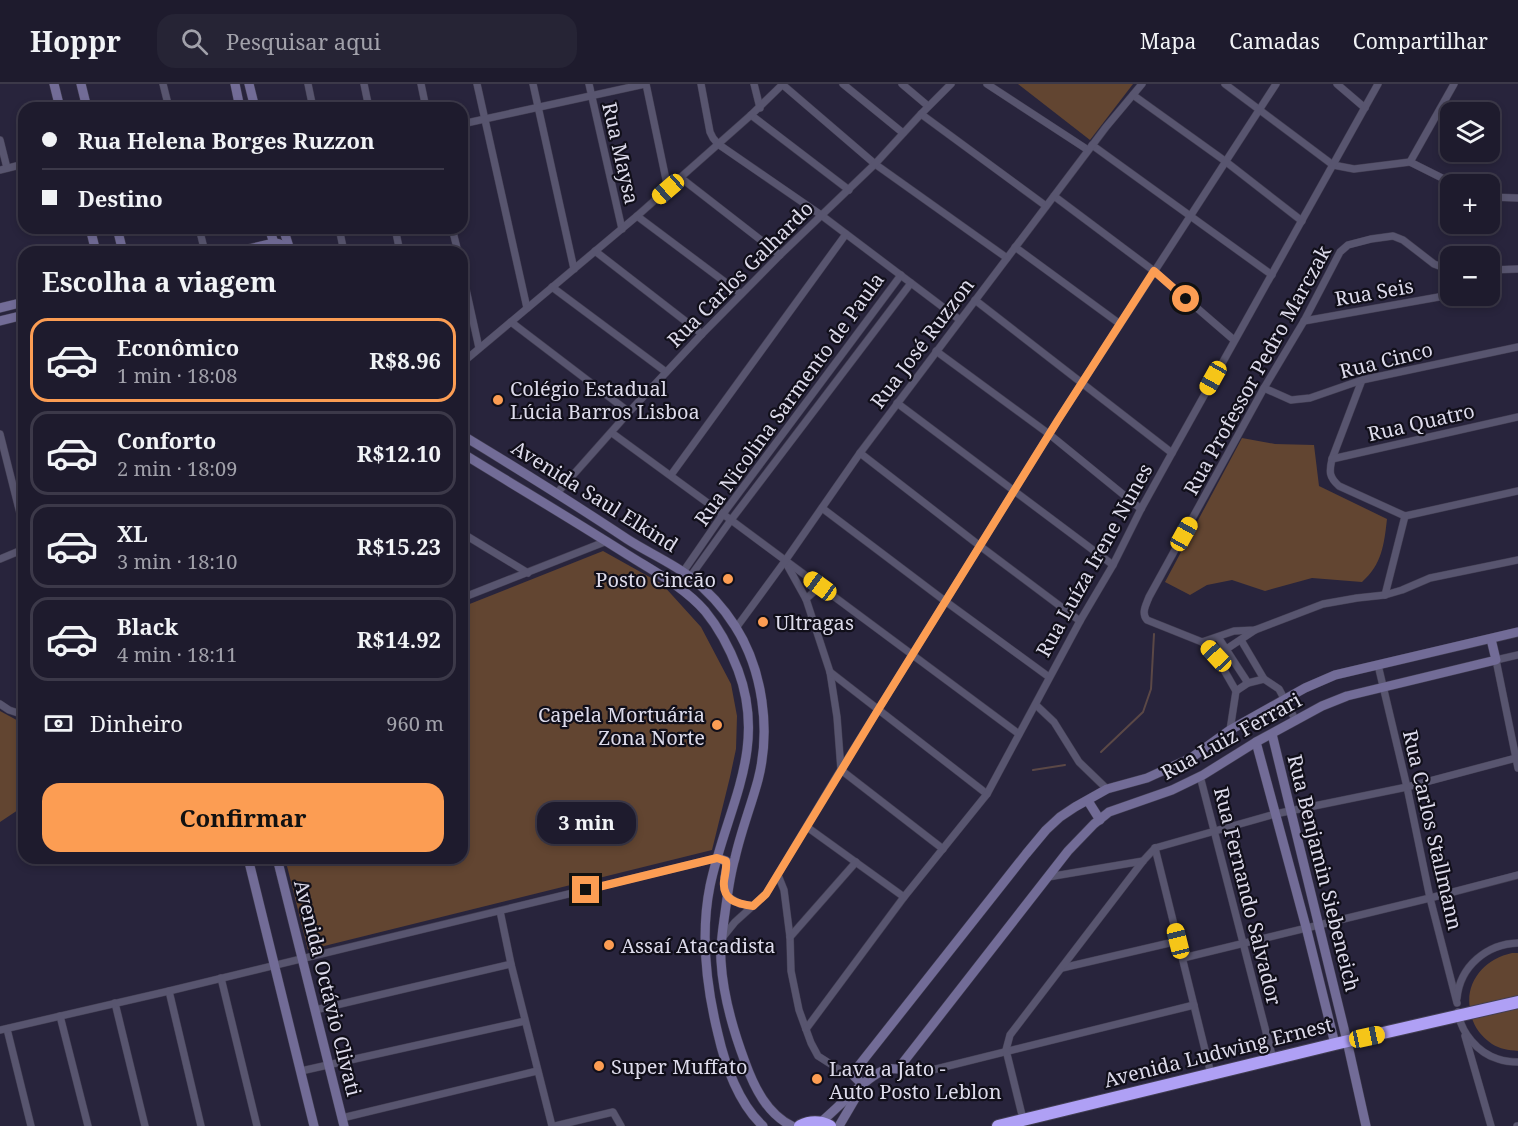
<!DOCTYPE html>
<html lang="pt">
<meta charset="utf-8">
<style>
:root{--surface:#1e1b2d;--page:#262435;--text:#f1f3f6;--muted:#a1a1aa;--line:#3c3949;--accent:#fc9d53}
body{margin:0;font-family:"Noto Serif",serif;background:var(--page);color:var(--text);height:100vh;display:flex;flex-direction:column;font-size:22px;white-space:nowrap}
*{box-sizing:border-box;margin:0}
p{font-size:20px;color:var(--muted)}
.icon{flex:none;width:33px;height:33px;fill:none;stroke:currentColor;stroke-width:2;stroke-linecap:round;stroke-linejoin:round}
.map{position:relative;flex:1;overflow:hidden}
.details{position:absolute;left:18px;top:162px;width:450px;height:618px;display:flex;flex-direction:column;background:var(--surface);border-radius:18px;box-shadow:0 3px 9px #0003,0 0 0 2px var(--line)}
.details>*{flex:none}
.banner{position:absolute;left:18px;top:18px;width:450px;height:132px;border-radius:18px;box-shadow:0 3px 9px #0003,0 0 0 2px var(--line);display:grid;align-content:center;height:132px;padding:0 24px;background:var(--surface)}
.controls{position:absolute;left:1440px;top:18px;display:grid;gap:12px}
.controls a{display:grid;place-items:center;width:60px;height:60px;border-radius:12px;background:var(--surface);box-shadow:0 3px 9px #0003,0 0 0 2px var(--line);font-size:30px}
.end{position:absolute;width:27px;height:27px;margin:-14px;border:8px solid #fc9d53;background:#111;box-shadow:0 0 0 3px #111}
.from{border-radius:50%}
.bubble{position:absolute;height:42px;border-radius:18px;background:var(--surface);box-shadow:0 3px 9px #0003,0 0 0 2px var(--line);font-size:20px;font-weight:700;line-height:42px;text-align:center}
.car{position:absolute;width:18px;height:36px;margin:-18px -9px;border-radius:8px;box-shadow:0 0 4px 2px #0007;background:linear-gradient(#f5c518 24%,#345 0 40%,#f5c518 0 76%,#345 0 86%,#f5c518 0)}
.banner b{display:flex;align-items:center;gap:21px;height:57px;font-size:22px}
.banner b+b{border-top:2px solid var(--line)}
.banner i{width:15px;height:15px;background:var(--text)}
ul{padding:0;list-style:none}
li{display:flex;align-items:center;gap:18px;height:84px;margin:0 12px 9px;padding:0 12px;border:3px solid var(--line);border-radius:18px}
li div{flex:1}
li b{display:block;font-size:22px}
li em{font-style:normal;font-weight:700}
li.on{border-color:var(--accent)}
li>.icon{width:54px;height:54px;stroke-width:1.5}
h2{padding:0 24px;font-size:27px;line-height:72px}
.pay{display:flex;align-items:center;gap:15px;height:66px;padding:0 24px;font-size:22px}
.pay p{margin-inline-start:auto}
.action{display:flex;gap:12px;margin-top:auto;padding:12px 24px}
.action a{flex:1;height:69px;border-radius:18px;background:var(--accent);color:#111;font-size:24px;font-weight:700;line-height:69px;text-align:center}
header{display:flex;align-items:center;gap:36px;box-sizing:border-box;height:84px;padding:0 30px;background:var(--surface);border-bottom:2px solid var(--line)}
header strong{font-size:28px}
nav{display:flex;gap:33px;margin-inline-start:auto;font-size:21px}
.search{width:420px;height:54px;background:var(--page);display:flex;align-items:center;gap:15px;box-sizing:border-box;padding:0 21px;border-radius:18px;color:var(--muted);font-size:22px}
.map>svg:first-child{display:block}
</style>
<header>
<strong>Hoppr</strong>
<div class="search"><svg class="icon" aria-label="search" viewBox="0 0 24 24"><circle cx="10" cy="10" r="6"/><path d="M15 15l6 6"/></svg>Pesquisar aqui</div>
<nav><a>Mapa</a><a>Camadas</a><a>Compartilhar</a></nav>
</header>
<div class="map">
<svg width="1518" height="1042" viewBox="0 0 1518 1042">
<rect width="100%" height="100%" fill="#28243c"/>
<g fill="#624531">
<path d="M1018,0H1133L1090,56Z"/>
<path d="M1242,354L1275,360L1314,361L1319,402L1387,435C1384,461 1382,480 1362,498L1312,494L1265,507L1232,496L1207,501L1190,511L1165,498Z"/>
<path d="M603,467L662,500L701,543L731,600L737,632L736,665L730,693L712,766L308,866L285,774H462V523Z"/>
<path d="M0,627L24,640V722L0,738Z"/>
<path d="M1512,869H1518V967C1508,966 1500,965 1492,960C1479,951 1472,940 1470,925C1465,897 1485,875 1512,869Z"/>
</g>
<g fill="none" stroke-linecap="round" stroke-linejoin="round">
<g stroke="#5b4846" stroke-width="2">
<path d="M1101,668L1143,628L1151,605L1154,550"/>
<path d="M1033,686L1065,681"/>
</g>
<g stroke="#423e52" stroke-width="8">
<g id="street">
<path d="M163,0L169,24"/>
<path d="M308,0L313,24"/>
<path d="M364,0L369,24"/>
<path d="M421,0L426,24"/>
<path d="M477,0L527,224"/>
<path d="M533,0L574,185"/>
<path d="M589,0L622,145"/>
<path d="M646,0L668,105"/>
<path d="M701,0L710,48L713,54L718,60L821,131L960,236"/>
<path d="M754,0L760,24"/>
<path d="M843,0L903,49"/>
<path d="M902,0L928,22"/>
<path d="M987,0L1088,66"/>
<path d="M1225,0L1333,81L1354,85L1410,78L1454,100"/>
<path d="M1337,0L1365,24"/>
<path d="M783,1L875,80L1007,174"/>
<path d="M1133,11L1225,77L1302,137"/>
<path d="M921,30L1046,122"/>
<path d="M751,31L849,106"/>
<path d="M462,40L645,0"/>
<path d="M0,56L7,84"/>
<path d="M1092,61L1272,191"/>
<path d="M1410,78L1454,0"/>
<path d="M0,86L24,80"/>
<path d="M681,94L780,171"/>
<path d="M1054,112L1154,187L1234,256"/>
<path d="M1490,113L1518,114"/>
<path d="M637,132L741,210"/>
<path d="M199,144L205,168"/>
<path d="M339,144L344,168"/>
<path d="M395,144L400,168"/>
<path d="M452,144L458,168"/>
<path d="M1015,163L1120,240"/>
<path d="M595,167L702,250"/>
<path d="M1450,186L1434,180L1403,156L1393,152L1371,155L1348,161L1340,168L1304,237L1264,304L1149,513C1146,521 1141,529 1147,536L1202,558L1234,547L1255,546L1323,520L1357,514L1385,511L1402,506L1430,494L1518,476"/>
<path d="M1490,186L1518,185"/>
<path d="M462,187L479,264"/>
<path d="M552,203L666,288"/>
<path d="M975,216L1172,369"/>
<path d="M1304,237L1450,211"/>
<path d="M511,238L629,328"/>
<path d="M936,267L1049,350L1141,425"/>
<path d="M462,279L637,132L751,31L783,0"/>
<path d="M1362,296L1332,375C1329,388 1329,393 1339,402L1405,432"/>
<path d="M1264,304L1291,316L1310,314L1362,296L1518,263"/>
<path d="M897,319L1113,481"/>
<path d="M612,349L731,436L1019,650"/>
<path d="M0,350L24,445"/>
<path d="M860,369L980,462L1080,537"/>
<path d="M1332,375L1518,333"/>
<path d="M671,391L846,150"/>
<path d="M557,409L629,328L702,250L780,171L875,80L921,30L951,0"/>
<path d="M822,424L945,517L1049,593"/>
<path d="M1405,432L1518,407"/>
<path d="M462,449L528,489"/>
<path d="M0,475L24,465"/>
<path d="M786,479L806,515L830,588L837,633L841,686L943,765"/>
<path d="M683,488L723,430L901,191"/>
<path d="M690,493L731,436L911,199"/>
<path d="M1385,511L1405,432"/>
<path d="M462,514L607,457"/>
<path d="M806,515L820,502"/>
<path d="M736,544L785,477L860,369L1106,43L1142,0"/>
<path d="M1218,553L1248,599"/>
<path d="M1241,556L1264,595L1279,605L1296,637"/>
<path d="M1202,558L1216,572L1236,607L1230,646"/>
<path d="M1518,571L1496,576L1518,684"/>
<path d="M1216,572L1255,546"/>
<path d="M1378,581L1407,703L1430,814L1457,919"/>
<path d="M830,588L987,710"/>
<path d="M1236,607L1248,599L1264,595"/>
<path d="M0,620L9,626L24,631"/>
<path d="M1036,621L1054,638L1079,678L1107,705"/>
<path d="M1200,692L1273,975"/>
<path d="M807,743L904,813"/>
<path d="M1155,764L1275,730L1407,703L1516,674"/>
<path d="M1155,764L1211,990"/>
<path d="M778,791L784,806L790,853L791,887L799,926L811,959L818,972L840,986L853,991"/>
<path d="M1048,793L1143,777"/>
<path d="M727,812L740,820L753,822"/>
<path d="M500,827L511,880L552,1042"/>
<path d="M790,853L856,778"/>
<path d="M722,854L735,838L766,810L835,695L1058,336L1276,0"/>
<path d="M1183,874L1430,814L1518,791"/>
<path d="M1062,884L1178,857"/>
<path d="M221,894L257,1042"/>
<path d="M169,907L201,1042"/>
<path d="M1457,914C1460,882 1487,860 1518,859"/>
<path d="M115,919L145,1042"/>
<path d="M315,926L511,880"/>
<path d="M1458,928C1461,949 1478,969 1498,975C1504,977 1512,978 1518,978"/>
<path d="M60,932L88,1042"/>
<path d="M7,945L31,1042"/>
<path d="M806,945L904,813L987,710L1080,537L1113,481L1141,425L1172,369L1378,0"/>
<path d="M0,946L169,907L717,774"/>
<path d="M1465,952L1491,1042"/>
<path d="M898,985L916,987L932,986L1194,921"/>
<path d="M301,987L525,937"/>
<path d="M342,1034L537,987"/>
<path d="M1023,1035L1006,966L1010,951L1143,777L1155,764"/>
<path d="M555,1042L613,1028L621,1042"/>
<path d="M1517,1042H1518"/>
</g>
</g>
<g stroke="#423e52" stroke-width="10">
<g id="secondary">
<path d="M54,0L60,24"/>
<path d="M81,0L87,24"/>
<path d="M235,0L240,24"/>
<path d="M249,0L255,24"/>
<path d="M90,144L96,168"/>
<path d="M117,144L123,168"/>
<path d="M269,144L277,168"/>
<path d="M283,144L290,166"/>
<path d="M236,168L274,159C281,159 283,162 286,168"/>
<path d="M0,224L24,218"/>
<path d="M0,237L24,231"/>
<path d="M462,351C518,385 573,419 627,455C647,468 670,478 689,492C707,506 723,523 735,542C763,586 771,646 758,696C751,722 741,747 735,774C729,794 727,816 724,836C722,850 720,864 721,877C723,912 733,946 745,978C754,1003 767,1030 792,1042"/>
<path d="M462,369C517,403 573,436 628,471C655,488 684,503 705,527C719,544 730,565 738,586C768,666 726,725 710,802C700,851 706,901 718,950C725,981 739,1020 763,1042"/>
<path d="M1272,650L1347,957L1366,1042"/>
<path d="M1256,658L1306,843L1335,960"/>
<path d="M1088,717L1100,736"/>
<path d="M248,774L314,1042"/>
<path d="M277,774L344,1042"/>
<path d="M717,774L726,777L727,781L725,793"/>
<path d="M863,1001L853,991L857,984L1026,770L1046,746L1060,733L1075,723L1107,705L1147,694L1191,674L1230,646L1305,604L1335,591L1518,548"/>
<path d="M821,1038C838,1024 864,995 884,986C889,984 893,985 898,985L1068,767L1094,740L1109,728L1172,706L1203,691L1256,658L1322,622L1347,612L1496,576L1491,555"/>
<path d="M839,1042L859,1008"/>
</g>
</g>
<g stroke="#423e52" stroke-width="14">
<g id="highway">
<path d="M800,1042C810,1037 820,1037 830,1042"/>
<path d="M998,1042L1335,960L1518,918"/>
</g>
</g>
<use href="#street" stroke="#58556f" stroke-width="7"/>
<use href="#secondary" stroke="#726c97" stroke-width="9"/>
<use href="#highway" stroke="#afa0f5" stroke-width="12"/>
</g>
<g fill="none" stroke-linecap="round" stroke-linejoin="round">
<path stroke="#fc9d53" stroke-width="8" d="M586,806L717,774L726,777C727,784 725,790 724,797C722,816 737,820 753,822L766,810L878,626L1058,336L1154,187L1186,215"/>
</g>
<g fill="#fc9d53" stroke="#110f1a" stroke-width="2">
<circle cx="498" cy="316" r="6"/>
<circle cx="728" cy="495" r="6"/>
<circle cx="763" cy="538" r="6"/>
<circle cx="717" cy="641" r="6"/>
<circle cx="609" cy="861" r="6"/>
<circle cx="599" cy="982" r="6"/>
<circle cx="817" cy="995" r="6"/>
</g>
<g text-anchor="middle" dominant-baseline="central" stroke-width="4.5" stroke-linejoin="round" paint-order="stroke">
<g font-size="20" fill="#dddbeb" stroke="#110f1a">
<text transform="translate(621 69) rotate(77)">Rua Maysa</text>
<text transform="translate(740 190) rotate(-45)">Rua Carlos Galhardo</text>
<text transform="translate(1374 208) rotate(-10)">Rua Seis</text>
<text transform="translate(922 259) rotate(-53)">Rua José Ruzzon</text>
<text transform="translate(1386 276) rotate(-14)">Rua Cinco</text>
<text transform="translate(1257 286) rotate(-61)">Rua Professor Pedro Marczak</text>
<text transform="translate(789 315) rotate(-54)">Rua Nicolina Sarmento de Paula</text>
<text transform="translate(1421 338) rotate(-13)">Rua Quatro</text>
<text transform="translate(595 412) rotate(32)">Avenida Saul Elkind</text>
<text transform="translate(1094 476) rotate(-61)">Rua Luíza Irene Nunes</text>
<text transform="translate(1231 652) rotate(-29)">Rua Luiz Ferrari</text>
<text transform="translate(1433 746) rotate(77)">Rua Carlos Stallmann</text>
<text transform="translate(1324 789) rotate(76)">Rua Benjamin Siebeneich</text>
<text transform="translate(1248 812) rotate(76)">Rua Fernando Salvador</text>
<text transform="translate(328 904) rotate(76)">Avenida Octávio Clivati</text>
<text transform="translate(1218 968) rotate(-14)">Avenida Ludwing Ernest</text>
</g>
<g font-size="20" fill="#dddbeb" stroke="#110f1a" text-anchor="start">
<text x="510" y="304">Colégio Estadual<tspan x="510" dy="23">Lúcia Barros Lisboa</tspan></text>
<text x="716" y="495" text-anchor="end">Posto Cincão</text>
<text x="775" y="538">Ultragas</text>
<text x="705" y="630" text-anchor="end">Capela Mortuária<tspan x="705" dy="23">Zona Norte</tspan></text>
<text x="621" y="861">Assaí Atacadista</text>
<text x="611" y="982">Super Muffato</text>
<text x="829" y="984">Lava a Jato -<tspan x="829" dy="23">Auto Posto Leblon</tspan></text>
</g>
</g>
</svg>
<div class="controls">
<a><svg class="icon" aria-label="layers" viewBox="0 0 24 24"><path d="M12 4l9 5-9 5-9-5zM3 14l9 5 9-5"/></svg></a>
<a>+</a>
<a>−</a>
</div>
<i class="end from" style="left:1186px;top:215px"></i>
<i class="end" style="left:586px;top:806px"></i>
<div class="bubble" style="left:537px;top:718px;width:99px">3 min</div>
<i class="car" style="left:668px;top:105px;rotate:229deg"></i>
<i class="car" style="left:1213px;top:294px;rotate:209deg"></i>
<i class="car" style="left:1184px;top:450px;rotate:29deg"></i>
<i class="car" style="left:820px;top:502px;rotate:306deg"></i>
<i class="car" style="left:1216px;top:572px;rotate:317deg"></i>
<i class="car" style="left:1178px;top:857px;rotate:346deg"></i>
<i class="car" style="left:1367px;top:953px;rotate:78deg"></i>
<div class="banner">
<b><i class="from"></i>Rua Helena Borges Ruzzon</b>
<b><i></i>Destino</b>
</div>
<section class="details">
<h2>Escolha a viagem</h2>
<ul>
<li class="on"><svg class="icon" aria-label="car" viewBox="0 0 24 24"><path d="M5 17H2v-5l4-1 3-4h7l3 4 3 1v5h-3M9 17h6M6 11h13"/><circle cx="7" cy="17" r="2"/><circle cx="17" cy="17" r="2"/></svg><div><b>Econômico</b><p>1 min · 18:08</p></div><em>R$8.96</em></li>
<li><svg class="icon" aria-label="car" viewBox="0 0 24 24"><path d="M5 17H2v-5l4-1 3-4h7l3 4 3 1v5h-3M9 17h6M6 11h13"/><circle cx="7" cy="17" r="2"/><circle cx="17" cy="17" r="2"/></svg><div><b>Conforto</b><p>2 min · 18:09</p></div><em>R$12.10</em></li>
<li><svg class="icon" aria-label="car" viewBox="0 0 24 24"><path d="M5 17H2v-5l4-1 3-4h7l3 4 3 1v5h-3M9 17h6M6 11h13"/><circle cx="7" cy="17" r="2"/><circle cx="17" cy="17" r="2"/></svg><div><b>XL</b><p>3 min · 18:10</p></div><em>R$15.23</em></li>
<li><svg class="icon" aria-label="car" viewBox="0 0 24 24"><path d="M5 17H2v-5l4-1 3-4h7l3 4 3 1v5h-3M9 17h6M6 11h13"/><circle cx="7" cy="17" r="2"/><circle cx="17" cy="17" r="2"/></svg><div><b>Black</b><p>4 min · 18:11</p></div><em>R$14.92</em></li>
</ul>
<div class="pay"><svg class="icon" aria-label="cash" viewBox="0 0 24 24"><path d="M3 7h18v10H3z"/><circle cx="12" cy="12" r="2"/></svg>Dinheiro<p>960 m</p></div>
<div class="action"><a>Confirmar</a></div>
</section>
</div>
